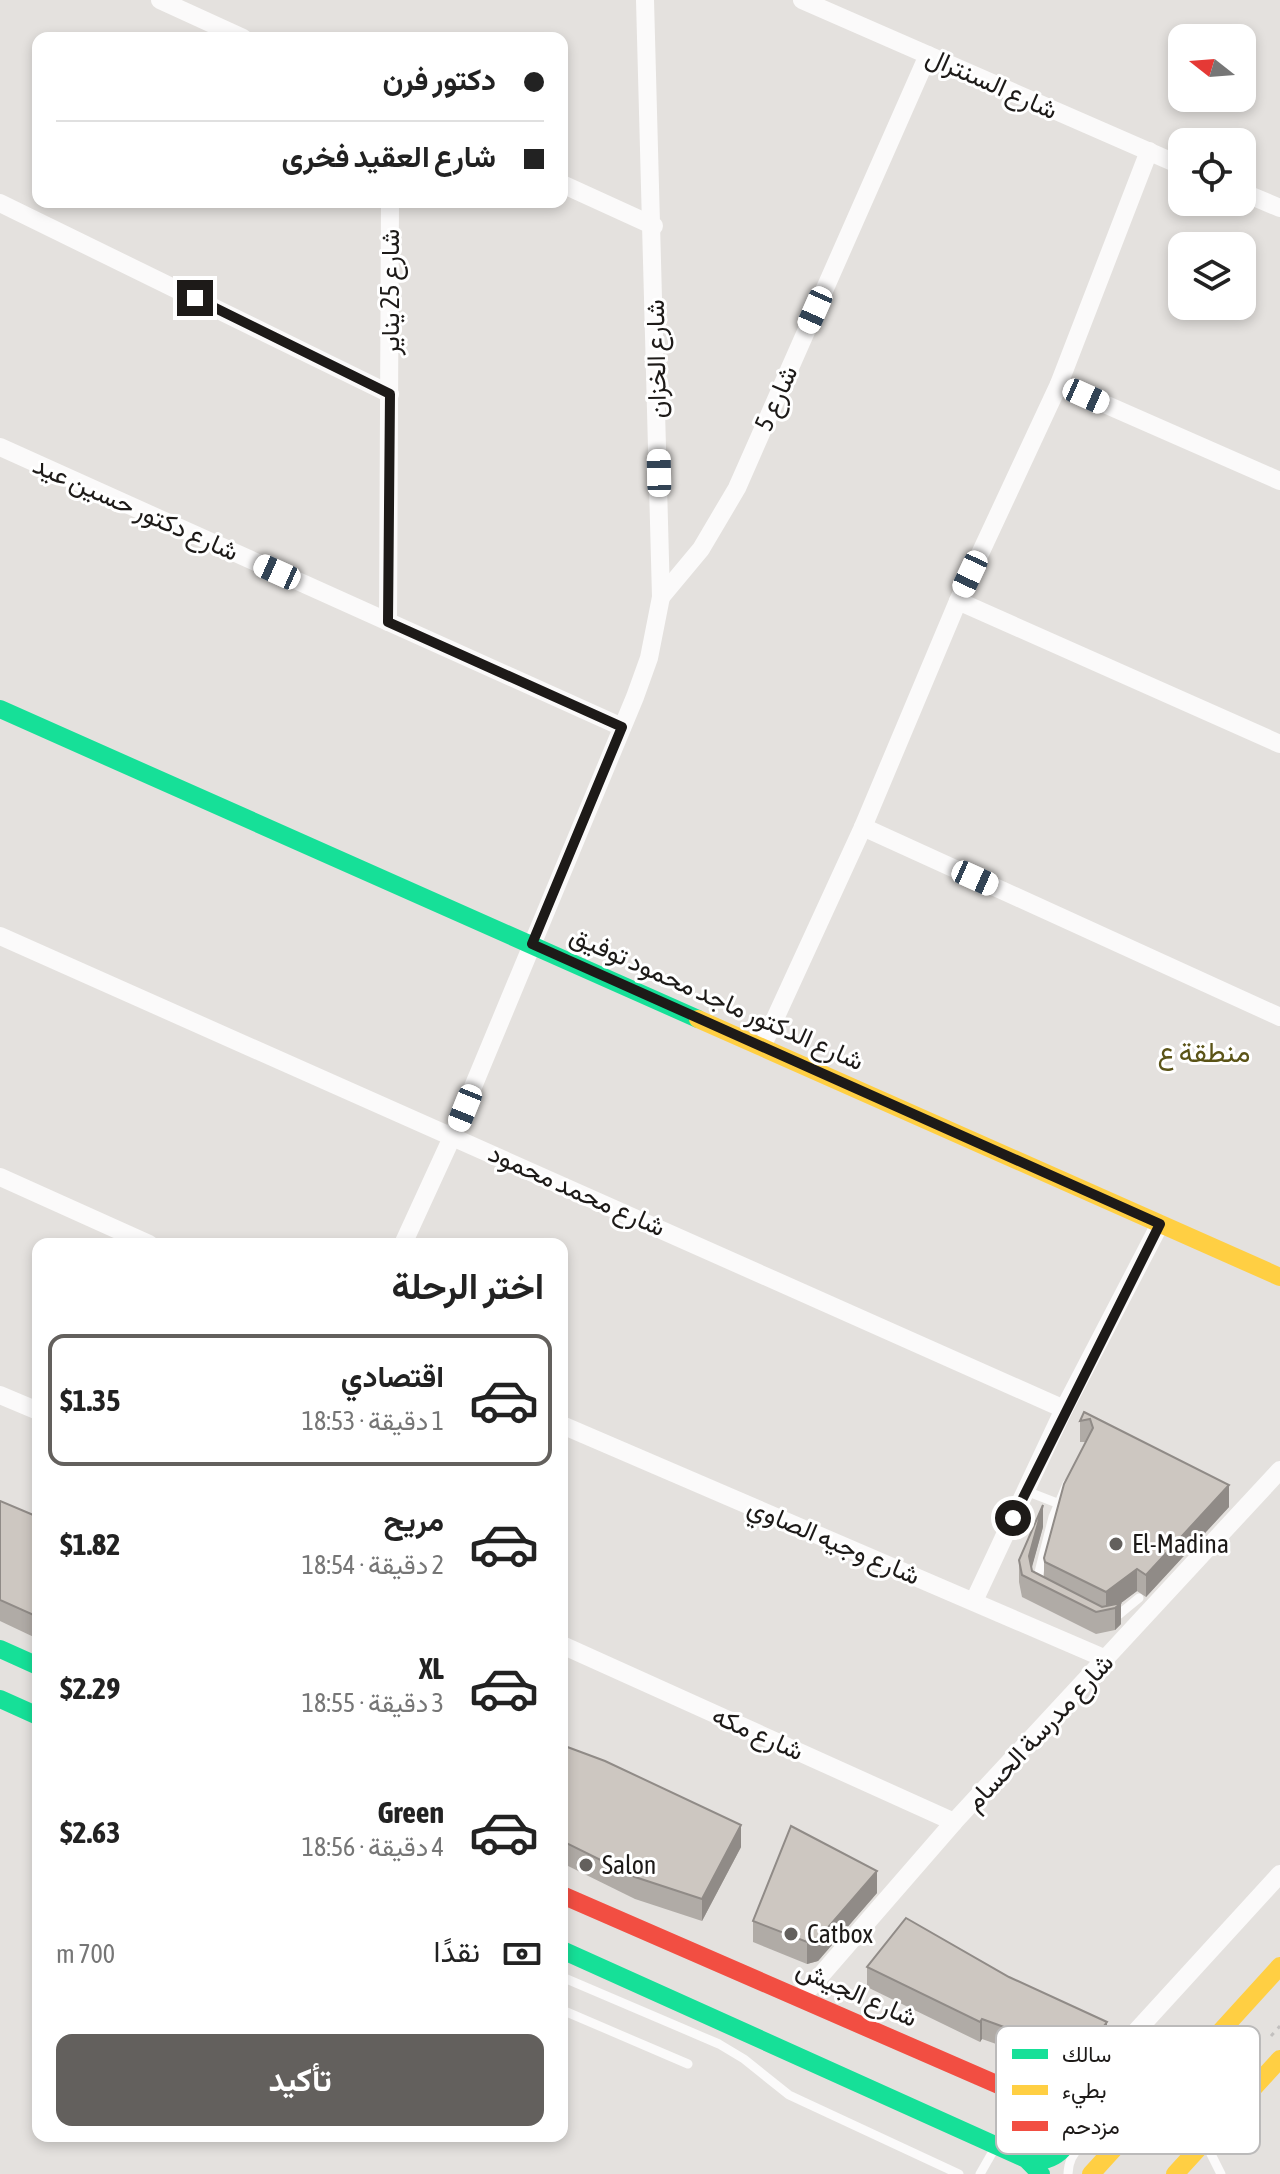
<!DOCTYPE html>
<html lang="ar">
<meta charset="utf-8">
<style>
:root{--surface:#fff;--page:#f2f2f2;--text:#222;--muted:#767676;--line:#e0e0e0;--accent:#63605d}
body{margin:0;font-family:"Asap Condensed",Vazirmatn,sans-serif;background:var(--page);color:var(--text);direction:rtl;height:100vh;display:flex;flex-direction:column;font-size:30px;white-space:nowrap}
*{box-sizing:border-box;margin:0}
p{font-size:26px;color:var(--muted)}
.icon{flex:none;width:44px;height:44px;fill:none;stroke:currentColor;stroke-width:2;stroke-linecap:round;stroke-linejoin:round}
.map{position:relative;flex:1;overflow:hidden;direction:ltr}
.drawer{position:absolute;left:32px;top:1238px;width:536px;height:904px;display:flex;flex-direction:column;background:var(--surface);border-radius:16px;box-shadow:0 4px 12px #0003;direction:rtl}
.drawer>*{flex:none}
.hud{position:absolute;left:32px;top:32px;width:536px;height:176px;border-radius:16px;box-shadow:0 4px 12px #0003;direction:rtl;display:grid;align-content:center;height:176px;padding:0 24px;background:var(--surface)}
.needle{width:52px;rotate:287deg}
.buttons{position:absolute;left:1168px;top:24px;display:grid;gap:16px}
.buttons a{display:grid;place-items:center;width:88px;height:88px;border-radius:16px;background:var(--surface);box-shadow:0 4px 12px #0003;font-size:40px}
.end{position:absolute;width:36px;height:36px;margin:-18px;border:10px solid #1d1a18;background:#fff;box-shadow:0 0 0 4px #fff}
.from{border-radius:50%}
.car{position:absolute;width:24px;height:48px;margin:-24px -12px;border-radius:10px;box-shadow:0 0 6px 2px #0007;background:linear-gradient(#fff 24%,#345 0 40%,#fff 0 76%,#345 0 86%,#fff 0)}
.hud b{display:flex;align-items:center;gap:28px;height:76px;font-size:30px}
.hud b+b{border-top:2px solid var(--line)}
.hud i{width:20px;height:20px;background:var(--text)}
ul{padding:0;list-style:none}
li{display:flex;align-items:center;gap:24px;height:132px;margin:0 16px 12px;padding:0 8px;border:4px solid transparent;border-radius:16px}
li div{flex:1}
li b{display:block;font-size:30px}
li em{font-style:normal;font-weight:700}
li.selected{border-color:var(--accent)}
li>.icon{width:72px;height:72px;stroke-width:1.5}
h2{padding:0 24px;font-size:36px;line-height:96px}
.pay{display:flex;align-items:center;gap:20px;height:88px;padding:0 24px;font-size:30px}
.pay p{margin-inline-start:auto}
.action{display:flex;gap:16px;margin-top:auto;padding:16px 24px}
.action a{flex:1;height:92px;border-radius:16px;background:var(--accent);color:#fff;font-size:32px;font-weight:700;line-height:92px;text-align:center}
.map>svg:first-child{display:block}
</style>
<div class="map">
<svg width="1280" height="2174" viewBox="0 0 1280 2174">
<rect width="100%" height="100%" fill="#e4e1de"/>
<g fill="none" stroke-linecap="round" stroke-linejoin="round">
<path stroke="#c2c0bf" stroke-width="3" stroke-dasharray="4 6" stroke-linecap="butt" d="M1271,2036L1280,2026"/>
<g stroke="#fbfafa" stroke-width="9">
<path d="M1026,1491L1057,1503"/>
<path d="M1036,1584L1053,1517L1067,1484"/>
<path d="M1111,1621L1139,1598"/>
<path d="M562,1977L719,2044L744,2059L789,2095L959,2174"/>
<path d="M562,2010L688,2064"/>
<path d="M1208,2148L1221,2174"/>
<path d="M980,2174L996,2146"/>
<path d="M1068,2174C1069,2146 1089,2141 1113,2139"/>
</g>
<g stroke="#fbfafa" stroke-width="18">
<path d="M160,0L243,38"/>
<path d="M802,0L1182,166"/>
<path d="M562,184L654,226"/>
<path d="M1242,192L1280,208"/>
<path d="M0,203L390,394"/>
<path d="M1059,384L1280,481"/>
<path d="M0,447L622,727"/>
<path d="M661,597L701,549L737,488L928,55"/>
<path d="M958,601L1280,744"/>
<path d="M388,622L390,202"/>
<path d="M863,827L1280,1017"/>
<path d="M0,936L1064,1409"/>
<path d="M762,1047L863,827L958,601L1059,384L1149,151"/>
<path d="M0,1177L149,1244"/>
<path d="M403,1244L453,1135L635,697L649,658L661,597L645,0"/>
<path d="M0,1395L38,1411"/>
<path d="M562,1425L1106,1659"/>
<path d="M974,1601L1064,1409L1160,1224"/>
<path d="M562,1645L954,1822"/>
<path d="M802,1997L954,1822L1280,1470"/>
<path d="M1029,2097L1086,2075L1109,2061L1280,1874"/>
</g>
<g stroke="#16e098" stroke-width="18">
<path d="M0,709L698,1019"/>
<path d="M0,1649L38,1666"/>
<path d="M0,1699L38,1716"/>
<path d="M562,1950L1026,2159L1041,2174"/>
<path d="M1001,2086C1043,2105 1086,2133 1133,2128"/>
<path d="M1032,2162C1059,2160 1073,2145 1071,2118"/>
</g>
<g stroke="#ffcf43" stroke-width="18">
<path d="M698,1019L1280,1277"/>
<path d="M1091,2174L1280,1966"/>
<path d="M1175,2174L1280,2059"/>
</g>
<path stroke="#f24e42" stroke-width="18" d="M562,1895L1001,2086"/>
</g>
<g fill="#b0aba6">
<path d="M1084,1412L1229,1507L1146,1597L1137,1591L1121,1603V1624L1115,1630L1096,1634L1022,1597L1019,1582V1560L1043,1527L1031,1569L1032,1571L1044,1577V1558L1086,1442H1080V1421Z"/>
<path d="M0,1501L38,1517V1639L0,1621Z"/>
<path d="M562,1745L741,1847L702,1921L635,1899L562,1863Z"/>
<path d="M877,1893L818,1961L807,1964L753,1942V1921Z"/>
<path d="M867,1967L1107,2042L1097,2054L1067,2069L982,2039L980,2042L867,1987Z"/>
</g>
<g fill="#908b87">
<path d="M1229,1485V1507L1146,1597V1575Z"/>
<path d="M1043,1505V1527L1029,1578V1556Z"/>
<path d="M1137,1569V1591L1121,1603V1624L1115,1630V1608L1106,1610V1592Z"/>
<path d="M741,1825V1847L702,1921V1899Z"/>
<path d="M877,1871V1893L818,1961L807,1964V1942Z"/>
<path d="M982,2019V2039L980,2042V2022Z"/>
<path d="M1107,2022V2042L1097,2054L1067,2069V2050Z"/>
</g>
<g fill="#cdc7c1" stroke="#908b87" stroke-width="2">
<path d="M1084,1412L1229,1485L1146,1575L1137,1569L1106,1592L1045,1562L1044,1558L1064,1484L1093,1428L1090,1419L1080,1421Z"/>
<path d="M0,1501L38,1517V1617L0,1600Z"/>
<path d="M1043,1505L1029,1556L1032,1571L1102,1607L1121,1603L1115,1608L1096,1612L1022,1575L1019,1560Z"/>
<path d="M562,1745L605,1761L741,1825L702,1899L635,1877L562,1841Z"/>
<path d="M791,1826L877,1871L818,1939L807,1942L753,1921Z"/>
<path d="M906,1918L1009,1977L1107,2022L1097,2035L1067,2050L982,2019L980,2022L867,1967Z"/>
</g>
<g fill="none" stroke-linecap="round" stroke-linejoin="round">
<path stroke="#1d1a18" stroke-width="10" d="M195,298L390,394L388,622L622,727L532,944L1160,1224L1013,1518"/>
</g>
<g fill="#63605d" stroke="#fff" stroke-width="3">
<circle cx="1116" cy="1544" r="8"/>
<circle cx="586" cy="1865" r="8"/>
<circle cx="791" cy="1934" r="8"/>
</g>
<g text-anchor="middle" dominant-baseline="central" stroke-width="6" stroke-linejoin="round" paint-order="stroke">
<g font-size="26" fill="#1d1a18" stroke="#fff">
<text transform="translate(992 83) rotate(24)">شارع السنترال</text>
<text transform="translate(390 292) rotate(-90)">شارع 25 يناير</text>
<text transform="translate(656 359) rotate(-91)">شارع الخزان</text>
<text transform="translate(776 398) rotate(-66)">شارع 5</text>
<text transform="translate(136 508) rotate(24)">شارع دكتور حسين عيد</text>
<text transform="translate(717 998) rotate(24)">شارع الدكتور ماجد محمود توفيق</text>
<text transform="translate(577 1190) rotate(24)">شارع محمد محمود</text>
<text transform="translate(834 1541) rotate(23)">شارع وجيه الصاوي</text>
<text transform="translate(1039 1732) rotate(-47)">شارع مدرسة الحسام</text>
<text transform="translate(758 1733) rotate(24)">شارع مكه</text>
<text transform="translate(857 1993) rotate(24)">شارع الجيش</text>
</g>
<g font-size="26" fill="#1d1a18" stroke="#fff" text-anchor="start">
<text x="1132" y="1544">El-Madina</text>
<text x="602" y="1865">Salon</text>
<text x="807" y="1934">Catbox</text>
</g>
<g font-size="28" fill="#5b5417" stroke="#fff">
<text x="1204" y="1052">منطقة ع</text>
</g>
</g>
<rect x="996" y="2026" width="264" height="128" rx="12" fill="#fff" stroke="#bbbaba" stroke-width="2"/>
<rect x="1012" y="2049" width="36" height="10" fill="#16e098"/>
<rect x="1012" y="2085" width="36" height="10" fill="#ffcf43"/>
<rect x="1012" y="2121" width="36" height="10" fill="#f24e42"/>
<g font-size="22" fill="#1d1a18">
<text x="1062" y="2062">سالك</text>
<text x="1062" y="2098">بطيء</text>
<text x="1062" y="2134">مزدحم</text>
</g>
</svg>
<div class="buttons">
<a><svg class="needle" viewBox="-14 -14 28 28"><path d="M0-13l5 13h-10z" fill="#e53935"/><path d="M0 13l5-13h-10z" fill="#767676"/></svg></a>
<a><svg class="icon" aria-label="locate" viewBox="0 0 24 24"><circle cx="12" cy="12" r="6"/><path d="M12 2v4M12 18v4M2 12h4M18 12h4"/></svg></a>
<a><svg class="icon" aria-label="layers" viewBox="0 0 24 24"><path d="M12 4l9 5-9 5-9-5zM3 14l9 5 9-5"/></svg></a>
</div>
<i class="end from" style="left:1013px;top:1518px"></i>
<i class="end" style="left:195px;top:298px"></i>
<i class="car" style="left:815px;top:310px;rotate:204deg"></i>
<i class="car" style="left:1086px;top:396px;rotate:114deg"></i>
<i class="car" style="left:659px;top:473px;rotate:359deg"></i>
<i class="car" style="left:277px;top:572px;rotate:294deg"></i>
<i class="car" style="left:970px;top:574px;rotate:205deg"></i>
<i class="car" style="left:975px;top:878px;rotate:114deg"></i>
<i class="car" style="left:465px;top:1108px;rotate:202deg"></i>
<div class="hud">
<b><i class="from"></i>دكتور فرن</b>
<b><i></i>شارع العقيد فخرى</b>
</div>
<section class="drawer">
<h2>اختر الرحلة</h2>
<ul>
<li class="selected"><svg class="icon" aria-label="car" viewBox="0 0 24 24"><path d="M5 17H2v-5l4-1 3-4h7l3 4 3 1v5h-3M9 17h6M6 11h13"/><circle cx="7" cy="17" r="2"/><circle cx="17" cy="17" r="2"/></svg><div><b>اقتصادي</b><p>1 دقيقة · 18:53</p></div><em>$1.35</em></li>
<li><svg class="icon" aria-label="car" viewBox="0 0 24 24"><path d="M5 17H2v-5l4-1 3-4h7l3 4 3 1v5h-3M9 17h6M6 11h13"/><circle cx="7" cy="17" r="2"/><circle cx="17" cy="17" r="2"/></svg><div><b>مريح</b><p>2 دقيقة · 18:54</p></div><em>$1.82</em></li>
<li><svg class="icon" aria-label="car" viewBox="0 0 24 24"><path d="M5 17H2v-5l4-1 3-4h7l3 4 3 1v5h-3M9 17h6M6 11h13"/><circle cx="7" cy="17" r="2"/><circle cx="17" cy="17" r="2"/></svg><div><b>XL</b><p>3 دقيقة · 18:55</p></div><em>$2.29</em></li>
<li><svg class="icon" aria-label="car" viewBox="0 0 24 24"><path d="M5 17H2v-5l4-1 3-4h7l3 4 3 1v5h-3M9 17h6M6 11h13"/><circle cx="7" cy="17" r="2"/><circle cx="17" cy="17" r="2"/></svg><div><b>Green</b><p>4 دقيقة · 18:56</p></div><em>$2.63</em></li>
</ul>
<div class="pay"><svg class="icon" aria-label="cash" viewBox="0 0 24 24"><path d="M3 7h18v10H3z"/><circle cx="12" cy="12" r="2"/></svg>نقدًا<p>700 m</p></div>
<div class="action"><a>تأكيد</a></div>
</section>
</div>
